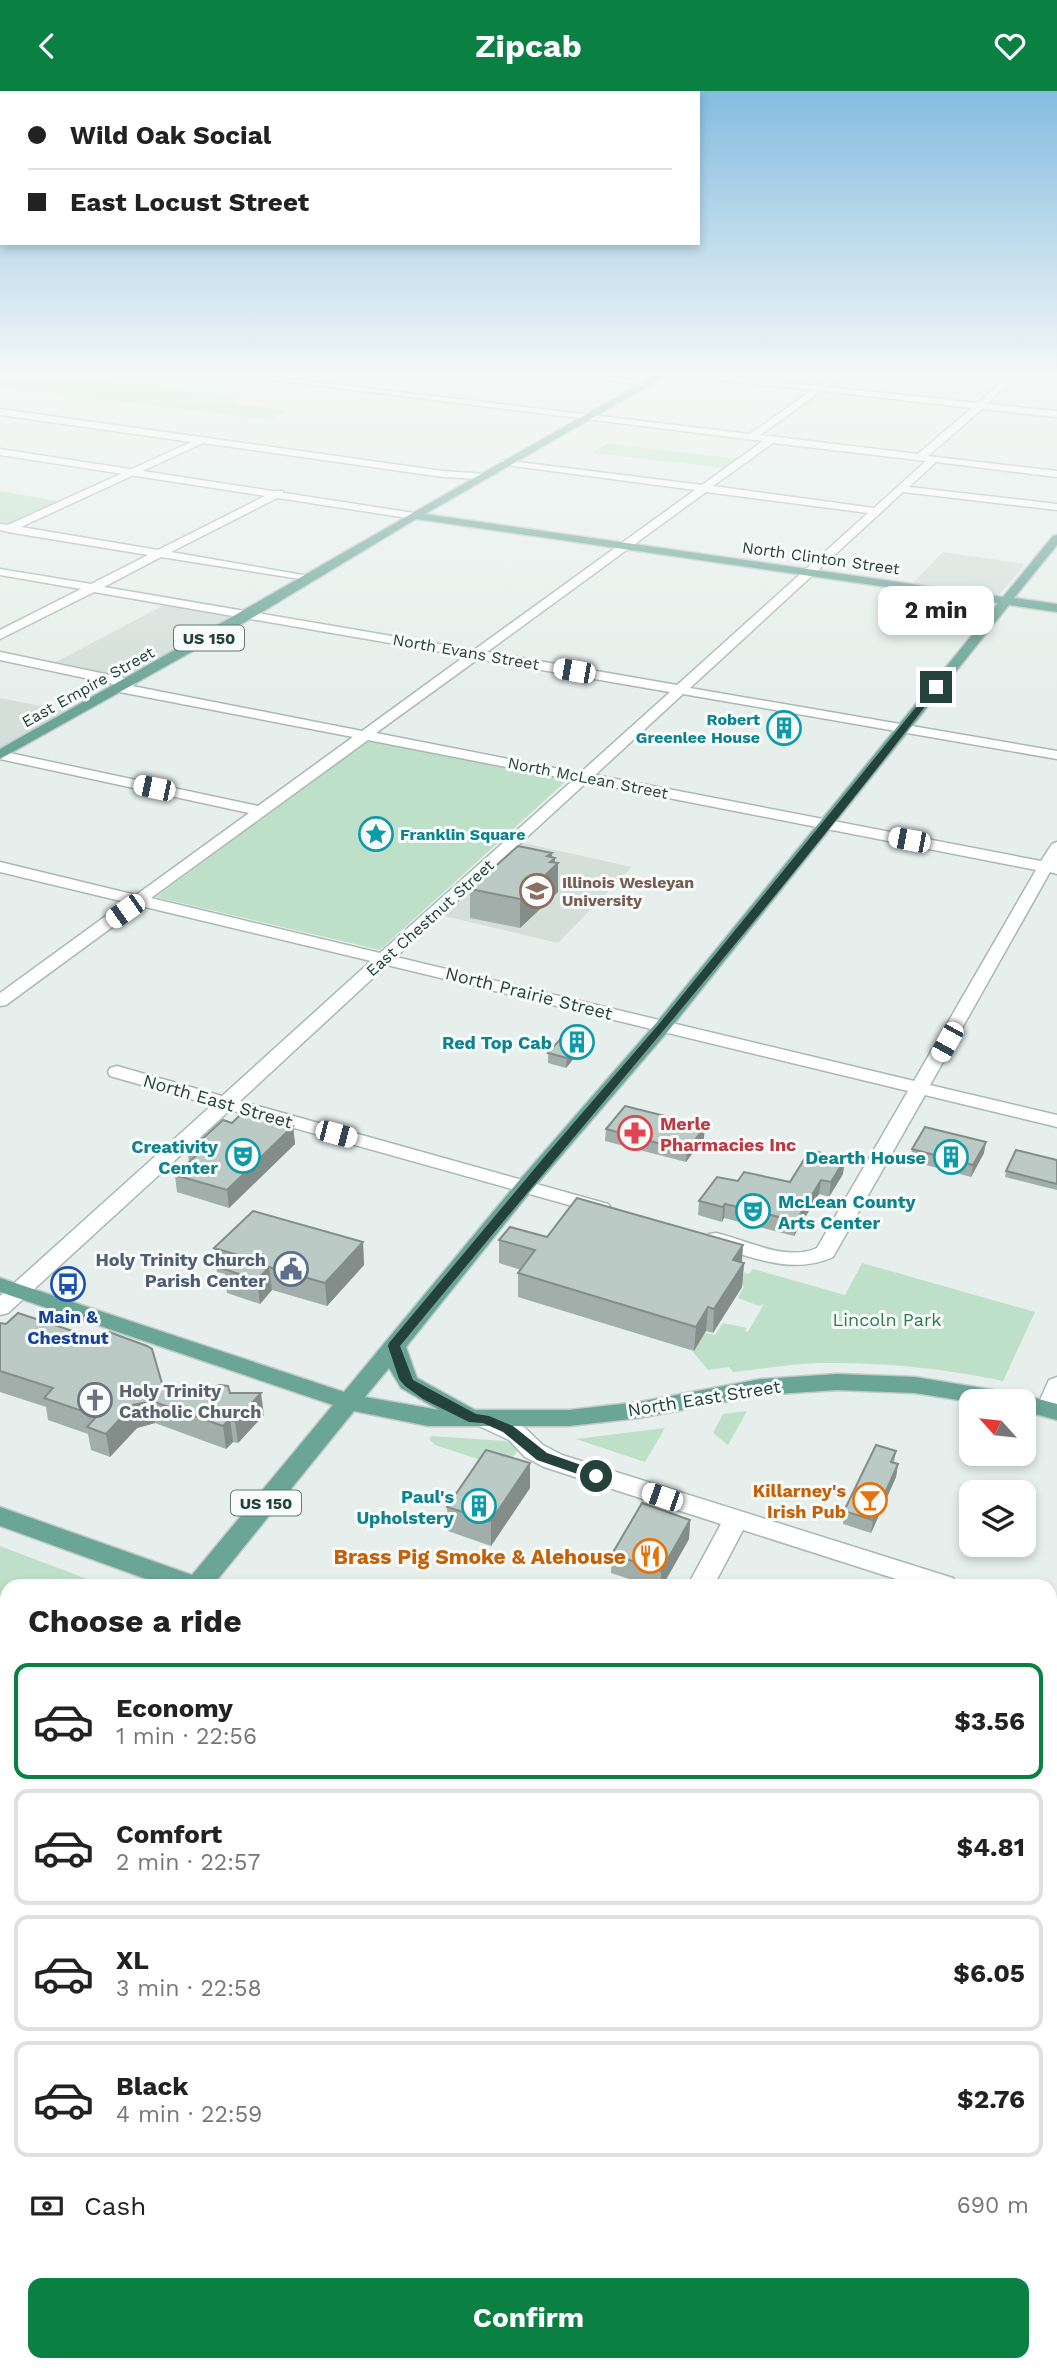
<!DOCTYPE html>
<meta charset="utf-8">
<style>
:root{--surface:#fff;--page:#f6f6f6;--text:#222;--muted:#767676;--line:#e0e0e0;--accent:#0b8043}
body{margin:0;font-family:"Work Sans",sans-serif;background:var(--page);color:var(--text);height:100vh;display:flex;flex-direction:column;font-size:26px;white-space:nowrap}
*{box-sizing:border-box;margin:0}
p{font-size:23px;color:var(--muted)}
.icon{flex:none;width:38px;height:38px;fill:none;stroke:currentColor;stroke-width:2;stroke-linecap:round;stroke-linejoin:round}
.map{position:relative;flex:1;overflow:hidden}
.panel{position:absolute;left:0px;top:1488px;width:1057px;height:793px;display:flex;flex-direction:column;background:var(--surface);border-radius:21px 21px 0 0;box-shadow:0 4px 10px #0003}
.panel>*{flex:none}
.guide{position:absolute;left:0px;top:0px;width:700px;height:154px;box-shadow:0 4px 10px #0003;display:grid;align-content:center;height:154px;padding:0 28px;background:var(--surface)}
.needle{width:46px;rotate:297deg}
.fabs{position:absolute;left:959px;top:1298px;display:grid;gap:14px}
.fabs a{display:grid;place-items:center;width:77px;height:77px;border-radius:14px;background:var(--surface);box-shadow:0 4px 10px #0003;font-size:35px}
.end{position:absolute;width:32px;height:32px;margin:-16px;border:9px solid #24423a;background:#fff;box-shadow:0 0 0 4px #fff}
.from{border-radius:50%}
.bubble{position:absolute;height:49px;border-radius:14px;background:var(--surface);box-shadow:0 4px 10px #0003;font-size:23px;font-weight:700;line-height:49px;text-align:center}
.car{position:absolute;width:21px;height:42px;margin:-21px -10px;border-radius:9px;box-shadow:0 0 5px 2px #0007;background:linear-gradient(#fff 24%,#345 0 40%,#fff 0 76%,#345 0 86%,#fff 0)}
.guide b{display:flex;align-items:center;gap:24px;height:66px;font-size:26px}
.guide b+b{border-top:2px solid var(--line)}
.guide i{width:18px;height:18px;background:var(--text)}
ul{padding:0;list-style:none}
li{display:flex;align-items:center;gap:21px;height:116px;margin:0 14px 10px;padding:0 14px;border:4px solid var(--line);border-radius:14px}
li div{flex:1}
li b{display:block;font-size:26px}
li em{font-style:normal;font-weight:700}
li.active{border-color:var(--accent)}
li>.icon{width:63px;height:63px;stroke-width:1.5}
h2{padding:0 28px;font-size:32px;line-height:84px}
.pay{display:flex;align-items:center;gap:18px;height:77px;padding:0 28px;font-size:26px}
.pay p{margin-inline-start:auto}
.button{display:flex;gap:14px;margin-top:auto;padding:14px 28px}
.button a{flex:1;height:80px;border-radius:14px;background:var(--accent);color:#fff;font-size:28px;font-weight:700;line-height:80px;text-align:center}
header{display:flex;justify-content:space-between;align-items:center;height:91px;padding:0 28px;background:var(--accent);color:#fff;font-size:32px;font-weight:700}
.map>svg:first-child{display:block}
</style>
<header><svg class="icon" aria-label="back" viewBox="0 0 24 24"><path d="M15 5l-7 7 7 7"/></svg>Zipcab<svg class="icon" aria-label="heart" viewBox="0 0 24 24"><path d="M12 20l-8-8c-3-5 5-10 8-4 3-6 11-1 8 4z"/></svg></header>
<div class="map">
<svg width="1057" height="2279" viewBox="0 0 1057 2279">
<rect width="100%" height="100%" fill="#e6efeb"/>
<g fill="#d4dfda">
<path d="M943,461L1025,473L1000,503L995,504L913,492Z"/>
<path d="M166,513L235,526L127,586L54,572Z"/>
<path d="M0,607L72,621L0,660Z"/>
<path d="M519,751L632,776L558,852L440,824Z"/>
</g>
<g fill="#bfe0c8">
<path d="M0,283H30L242,307L232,312L286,319L273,329L0,295Z"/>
<path d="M607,352L738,368L725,377L593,362Z"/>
<path d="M0,400L62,411L5,436L0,435Z"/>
<path d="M369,649L562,686L567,689L380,859L156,806Z"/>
<path d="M862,1172L1035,1221L1003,1290C943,1277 881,1271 820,1272C791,1273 762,1278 733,1281L729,1276L708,1279L692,1260L705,1242L715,1244L723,1232L747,1237L745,1240L748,1241L764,1213L759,1215L738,1207L744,1195L735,1191L742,1181L749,1183L753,1178L845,1204Z"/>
<path d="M747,1320L728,1354L713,1342L723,1323Z"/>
<path d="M665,1337L645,1371L576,1348Z"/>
<path d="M431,1345L505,1350L514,1353L517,1360L505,1377L435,1354L429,1348Z"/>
<path d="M0,1455L103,1494H7V1671L0,1680Z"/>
<path d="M348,2273H587L584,2279H359Z"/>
</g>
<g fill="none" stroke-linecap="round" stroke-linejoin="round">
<g stroke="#a8b8b2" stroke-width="3">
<g id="street">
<path d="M226,283H248L750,343L812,299L687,286L683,283H707L818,295L835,283H844L828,296L978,312L1011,283H1020L987,313L1057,320V326L982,318L928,365L1057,380V386L936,371L909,396L1057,413V419L903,401L690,597L1057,660V668L683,603L595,684L1041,770L1052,753L1057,751V783L1050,781L930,994L1057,1024V1036L925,1004L833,1166C792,1185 748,1165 709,1153L705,1148L709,1143L716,1142C747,1149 786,1171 817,1157L908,1000L387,874L240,1010L608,1113L611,1117L608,1121H594L230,1019L8,1222L0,1224V1205L212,1014L110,985L108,981L110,977L117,975L222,1005L371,870L141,815L6,914L0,915V902L125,811L0,781V771L136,804L249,722L0,668V660L258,715L353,646L120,601L113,597L118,594L0,569V561L134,589L136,592L132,595L362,640L465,565L94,501L0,548V539L81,498L0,484V478L91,493L148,464L8,441L0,439V433L8,434L191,351L0,324V318L443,380L486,383L487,385L482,388L443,386L203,352L21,436L158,459L275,400H283V404L171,461L309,485L313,486V490L161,466L104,496L474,559L695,399L506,374L501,371L503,369L702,394L763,350ZM822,300L972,317L918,363L760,344ZM773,352L926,370L874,417L713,395ZM706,401L868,422L677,594L487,561ZM478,568L670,601L580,682L376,642ZM368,649L573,689L380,862L151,807ZM587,691L1036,779L914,990L396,866Z"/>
<path d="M563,283H586L651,292L647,295Z"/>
<path d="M1057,1286V1323L1048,1326L1040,1324L1036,1318L1049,1289Z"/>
<path d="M485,1320L525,1337L543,1354L562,1364L953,1487L957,1494H915L743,1439L714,1494H688L721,1433L544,1376L525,1366L509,1349L477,1334L473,1328L477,1322Z"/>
<path d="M1050,1519L1057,1521V1541L1050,1539Z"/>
<path d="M1050,1805L1057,1808V1836L1050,1833Z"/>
<path d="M0,2138L7,2141V2178L0,2175Z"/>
<path d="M199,2273H244L247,2279H202Z"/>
<path d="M266,2273H305L302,2279H263Z"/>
</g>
</g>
<g stroke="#a4bbb3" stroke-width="3">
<g id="secondary">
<path d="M0,358L414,422L419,425L414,428L0,364Z"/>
<path d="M1057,2056V2114L1050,2116V2059Z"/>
<path d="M986,2273H1024L1022,2279H984Z"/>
</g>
</g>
<g stroke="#c2cac8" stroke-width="3">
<g id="primary">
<path d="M659,283H669L425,423L1003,506L1053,445L1057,444V454L1014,507L1057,513V521L1009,514L669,939L531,1100L406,1256L417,1287L475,1319H569L639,1311L761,1288L837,1283L915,1286L1024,1304L1057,1313V1329L1024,1320V1311H971L915,1302L837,1299L761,1304L639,1327L569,1335H428L354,1320L213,1494H163L0,1435V1416L192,1484L333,1314L0,1201V1187L344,1301L517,1092L657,931L998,512L416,428L252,527L0,668V658C221,534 438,405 659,283ZM389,1277L401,1297L439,1319L365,1306Z"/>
<path d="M7,1718V1749L0,1752V1721Z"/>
<path d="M1050,2172L1057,2175V2211L1050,2208Z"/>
</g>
</g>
<use href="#street" fill="#fff" fill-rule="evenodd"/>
<use href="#secondary" fill="#fff" fill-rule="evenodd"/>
<use href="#primary" fill="#6aa596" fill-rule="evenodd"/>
</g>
<g fill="#a1aea9">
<path d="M552,762V766L555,772H558V801L520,837L470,827V798Z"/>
<path d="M588,950L566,977L548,972V962Z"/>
<path d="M232,1032L293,1035L295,1053L229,1117L177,1101L175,1084L189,1071L188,1061Z"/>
<path d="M606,1038L704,1047L686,1071L605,1050Z"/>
<path d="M912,1058L984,1062L971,1086L911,1070Z"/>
<path d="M1057,1069V1099L1005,1086L1006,1080Z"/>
<path d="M843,1083L829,1106L819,1103L794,1145L724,1127L722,1131L698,1124L699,1110L738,1090L790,1091Z"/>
<path d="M547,1146L743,1154L742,1172H744L742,1196L713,1242L706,1240L694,1260L518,1206V1182L521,1179L499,1172V1149Z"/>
<path d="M363,1151L364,1174L327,1215L272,1199L260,1213L227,1202L225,1183L217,1181L214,1157Z"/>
<path d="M0,1232L163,1296L188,1304L230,1302L264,1324L238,1352L233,1351L226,1358L155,1332L137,1337L110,1366L91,1359L88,1343L48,1329L46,1316L0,1301Z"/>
<path d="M896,1360L894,1372L898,1373L896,1386L871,1442L843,1433L844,1420Z"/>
<path d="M530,1372V1397L491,1455L448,1440L447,1416Z"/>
<path d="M690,1429L689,1448L663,1494H648L611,1482L612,1463Z"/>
<path d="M1050,1675L1057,1677V1781L1050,1778Z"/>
</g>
<g fill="#838d89">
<path d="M552,762V770L555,767V776L558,772V801L520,837V808L547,765Z"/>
<path d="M588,940V950L566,977L567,967Z"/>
<path d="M293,1035L295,1053L229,1117L227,1099Z"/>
<path d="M705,1035L704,1047L686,1071L687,1060Z"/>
<path d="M986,1051L984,1062L971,1086L973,1074Z"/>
<path d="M845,1068L843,1083L829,1106L831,1091Z"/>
<path d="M821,1089L819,1103L794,1145L796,1130Z"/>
<path d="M725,1113L724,1127L722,1131L723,1116Z"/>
<path d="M363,1151L364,1174L327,1215L325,1192Z"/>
<path d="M743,1154L741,1176L744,1172L742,1196L713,1242L714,1218L733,1169Z"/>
<path d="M269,1176L272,1199L260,1213L257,1189Z"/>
<path d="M708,1216L706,1240L694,1260L696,1236Z"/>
<path d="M261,1302L264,1324L238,1352L235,1330Z"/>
<path d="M152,1310L155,1332L137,1337L110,1366L106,1343L133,1314Z"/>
<path d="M230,1328L233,1351L226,1358L223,1335Z"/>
<path d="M530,1372V1397L491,1455V1430Z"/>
<path d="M898,1373L896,1386L871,1442L873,1429Z"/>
<path d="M690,1429L689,1448L663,1494H661V1480Z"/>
</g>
<g fill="#bbcac4" stroke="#838d89" stroke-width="2">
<path d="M518,755L552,762L547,765L555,767L550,771L558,772L520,808L470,798Z"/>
<path d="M571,936L588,940L567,967L548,962Z"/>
<path d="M625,1015L705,1035L687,1060L606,1038Z"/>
<path d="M243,1021L293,1035L227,1099L175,1084L197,1064L188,1061L223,1029L232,1032Z"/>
<path d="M925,1036L986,1051L973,1074L912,1058Z"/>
<path d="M810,1059L845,1068L831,1091L821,1089L796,1130L725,1113L723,1116L699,1110L717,1086L738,1090L744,1081L790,1091Z"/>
<path d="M1016,1059L1057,1069V1093L1006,1080Z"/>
<path d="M577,1107L743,1154L733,1169L744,1172L714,1218L708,1216L696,1236L518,1182L535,1159L499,1149L510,1136L547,1146Z"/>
<path d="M253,1120L363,1151L325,1192L269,1176L257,1189L224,1178L238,1164L214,1157Z"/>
<path d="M18,1222L100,1249L109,1241L147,1255L152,1258L163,1296L188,1304L198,1293L211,1297L220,1294L228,1295L230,1302H261L235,1330L230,1328L223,1335L152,1310L133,1314L106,1343L87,1336L97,1325L44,1307L53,1297L0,1280V1232L6,1233Z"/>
<path d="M876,1354L896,1360L891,1371L898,1373L873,1429L844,1420Z"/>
<path d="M486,1359L530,1372L491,1430L447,1416Z"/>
<path d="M642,1412L690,1429L661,1480L612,1463Z"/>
<path d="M1050,1675L1057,1677V1727L1050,1724Z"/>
</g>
<linearGradient id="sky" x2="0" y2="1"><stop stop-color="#84bce0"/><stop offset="0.47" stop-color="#f4f8f6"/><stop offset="1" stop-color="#f4f8f6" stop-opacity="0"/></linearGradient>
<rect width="1057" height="602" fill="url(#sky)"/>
<path fill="#24423a" d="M934,594L940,596C768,822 580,1036 400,1255L413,1289L476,1323L489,1325L513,1335L547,1362L601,1381V1388H592L537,1369L503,1341L483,1332L469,1331L423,1308L405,1295L399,1288L388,1255L389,1252L546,1064L659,933Z"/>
<defs>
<g id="building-ring" transform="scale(1.75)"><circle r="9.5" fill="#f7fbf9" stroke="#0f9aa8" stroke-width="1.5"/><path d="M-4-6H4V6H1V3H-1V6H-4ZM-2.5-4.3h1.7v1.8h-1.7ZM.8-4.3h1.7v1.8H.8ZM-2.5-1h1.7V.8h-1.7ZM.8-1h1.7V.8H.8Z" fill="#0f9aa8"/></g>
<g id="sight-ring" transform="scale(1.75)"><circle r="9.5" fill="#f7fbf9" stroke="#0f9aa8" stroke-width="1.5"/><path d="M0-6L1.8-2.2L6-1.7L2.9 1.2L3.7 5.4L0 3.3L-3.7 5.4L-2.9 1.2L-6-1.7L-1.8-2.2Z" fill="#0f9aa8"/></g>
<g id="university-ring" transform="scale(1.75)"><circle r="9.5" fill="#f7fbf9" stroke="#8d6e63" stroke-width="1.5"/><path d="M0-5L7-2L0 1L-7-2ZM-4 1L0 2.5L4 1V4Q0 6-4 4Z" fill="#8d6e63"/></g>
<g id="pharmacy-ring" transform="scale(1.75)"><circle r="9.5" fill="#f7fbf9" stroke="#e0444e" stroke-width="1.5"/><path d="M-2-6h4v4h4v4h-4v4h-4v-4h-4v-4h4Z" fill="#e0444e"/></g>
<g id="theatre-ring" transform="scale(1.75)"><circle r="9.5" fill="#f7fbf9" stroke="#0f9aa8" stroke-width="1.5"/><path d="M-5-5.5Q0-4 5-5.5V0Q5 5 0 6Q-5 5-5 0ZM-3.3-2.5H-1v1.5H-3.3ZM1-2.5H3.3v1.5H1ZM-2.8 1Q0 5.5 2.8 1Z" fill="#0f9aa8"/></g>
<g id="civic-ring" transform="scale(1.75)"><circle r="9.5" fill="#f7fbf9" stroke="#5c6f8a" stroke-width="1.5"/><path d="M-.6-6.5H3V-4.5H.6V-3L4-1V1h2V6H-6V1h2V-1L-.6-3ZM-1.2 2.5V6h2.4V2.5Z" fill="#5c6f8a"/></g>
<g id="bus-ring" transform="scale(1.75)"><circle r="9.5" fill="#f7fbf9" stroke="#1a4fb4" stroke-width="1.5"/><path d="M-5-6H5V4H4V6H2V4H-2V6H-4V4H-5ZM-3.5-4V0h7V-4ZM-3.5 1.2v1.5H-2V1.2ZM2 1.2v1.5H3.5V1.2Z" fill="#1a4fb4"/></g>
<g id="church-ring" transform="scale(1.75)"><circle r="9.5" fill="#f7fbf9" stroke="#6b7280" stroke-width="1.5"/><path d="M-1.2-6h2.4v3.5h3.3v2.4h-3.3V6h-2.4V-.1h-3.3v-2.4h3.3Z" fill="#6b7280"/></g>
<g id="bar-ring" transform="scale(1.75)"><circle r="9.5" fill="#f7fbf9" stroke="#e8710a" stroke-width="1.5"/><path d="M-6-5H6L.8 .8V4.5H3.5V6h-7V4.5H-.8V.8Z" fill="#e8710a"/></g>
<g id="restaurant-ring" transform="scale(1.75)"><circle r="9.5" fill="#f7fbf9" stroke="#e8710a" stroke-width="1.5"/><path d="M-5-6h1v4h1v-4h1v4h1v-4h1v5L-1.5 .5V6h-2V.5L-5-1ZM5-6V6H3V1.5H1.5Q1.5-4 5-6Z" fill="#e8710a"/></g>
</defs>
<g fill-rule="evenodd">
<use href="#building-ring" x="784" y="637"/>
<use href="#sight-ring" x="376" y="743"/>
<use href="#university-ring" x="537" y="800"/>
<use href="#building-ring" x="577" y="951"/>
<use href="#pharmacy-ring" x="635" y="1042"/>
<use href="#theatre-ring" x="243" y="1065"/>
<use href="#building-ring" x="951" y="1066"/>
<use href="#theatre-ring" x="753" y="1120"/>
<use href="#civic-ring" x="291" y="1178"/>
<use href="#bus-ring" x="68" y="1193"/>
<use href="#church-ring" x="95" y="1309"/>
<use href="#bar-ring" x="870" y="1409"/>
<use href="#building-ring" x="479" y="1415"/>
<use href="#restaurant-ring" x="650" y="1465"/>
</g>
<g text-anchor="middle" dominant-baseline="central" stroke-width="6" stroke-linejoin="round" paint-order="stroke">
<g font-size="16" fill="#24423a" stroke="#f7fbf9">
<text transform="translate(821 467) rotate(8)">North Clinton Street</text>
<text transform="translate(466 561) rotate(10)">North Evans Street</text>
<text transform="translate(88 596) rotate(-29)">East Empire Street</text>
<text transform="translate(588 687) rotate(11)">North McLean Street</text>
<text transform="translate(430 827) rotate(-42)">East Chestnut Street</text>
</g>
<g fill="#f7fbf9" stroke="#637a73" stroke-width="2">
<rect x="174" y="534.5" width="70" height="25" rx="5"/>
<rect x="231" y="1399.5" width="70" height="25" rx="5"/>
</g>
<g font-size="16" font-weight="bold" fill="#24423a">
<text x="209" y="547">US 150</text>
<text x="266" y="1412">US 150</text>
</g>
<g font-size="16" font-weight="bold" fill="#0d838f" stroke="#f7fbf9" text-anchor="end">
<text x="760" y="628">Robert<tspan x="760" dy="18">Greenlee House</tspan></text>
<text x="400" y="743" text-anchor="start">Franklin Square</text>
</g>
<g font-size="16" font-weight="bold" fill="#785e54" stroke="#f7fbf9" text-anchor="start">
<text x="562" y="791">Illinois Wesleyan<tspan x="562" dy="18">University</tspan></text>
</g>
<g font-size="18" fill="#24423a" stroke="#f7fbf9">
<text transform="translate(529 902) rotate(14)">North Prairie Street</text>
<text transform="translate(218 1010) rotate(16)">North East Street</text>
<text transform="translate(704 1307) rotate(-9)">North East Street</text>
</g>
<g font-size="18" font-weight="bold" fill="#0d838f" stroke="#f7fbf9" text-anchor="end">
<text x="552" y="951">Red Top Cab</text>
<text x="218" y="1055">Creativity<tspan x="218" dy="21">Center</tspan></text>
<text x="926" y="1066">Dearth House</text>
<text x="778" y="1110" text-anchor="start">McLean County<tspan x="778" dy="21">Arts Center</tspan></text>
<text x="454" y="1405">Paul's<tspan x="454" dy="21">Upholstery</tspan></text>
</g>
<g font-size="18" font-weight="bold" fill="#be3a42" stroke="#f7fbf9" text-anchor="start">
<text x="660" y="1032">Merle<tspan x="660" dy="21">Pharmacies Inc</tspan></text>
</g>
<g font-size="18" font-weight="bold" fill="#4e5e75" stroke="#f7fbf9" text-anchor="end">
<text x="266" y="1168">Holy Trinity Church<tspan x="266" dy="21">Parish Center</tspan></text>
</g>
<g font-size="18" font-weight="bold" fill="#164399" stroke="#f7fbf9">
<text x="68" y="1225">Main &amp;<tspan x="68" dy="21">Chestnut</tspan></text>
</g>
<g font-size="18" fill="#2d7a4b" stroke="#f7fbf9">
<text x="887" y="1228">Lincoln Park</text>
</g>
<g font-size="18" font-weight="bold" fill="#5b616d" stroke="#f7fbf9" text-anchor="start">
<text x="119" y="1299">Holy Trinity<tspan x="119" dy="21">Catholic Church</tspan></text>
</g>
<g font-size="18" font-weight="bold" fill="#c56008" stroke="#f7fbf9" text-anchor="end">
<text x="846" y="1399">Killarney's<tspan x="846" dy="21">Irish Pub</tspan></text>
</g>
<g font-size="21" font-weight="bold" fill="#c56008" stroke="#f7fbf9" text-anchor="end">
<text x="626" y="1465">Brass Pig Smoke &amp; Alehouse</text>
</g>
</g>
</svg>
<div class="fabs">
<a><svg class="needle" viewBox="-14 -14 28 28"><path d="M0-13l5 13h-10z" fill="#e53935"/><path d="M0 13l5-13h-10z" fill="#767676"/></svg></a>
<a><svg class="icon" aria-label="layers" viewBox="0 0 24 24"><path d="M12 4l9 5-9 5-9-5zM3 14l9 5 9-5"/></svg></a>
</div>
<i class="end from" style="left:596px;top:1385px"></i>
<i class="end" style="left:936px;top:596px"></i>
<div class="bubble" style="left:878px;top:495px;width:116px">2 min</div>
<i class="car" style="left:574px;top:580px;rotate:280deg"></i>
<i class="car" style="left:154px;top:697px;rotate:282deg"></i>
<i class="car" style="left:909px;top:749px;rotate:281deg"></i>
<i class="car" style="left:125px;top:820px;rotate:235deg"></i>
<i class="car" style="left:947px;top:951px;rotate:209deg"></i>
<i class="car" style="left:336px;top:1043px;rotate:105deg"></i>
<i class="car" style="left:662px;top:1406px;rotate:289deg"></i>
<div class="guide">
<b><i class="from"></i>Wild Oak Social</b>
<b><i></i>East Locust Street</b>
</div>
<section class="panel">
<h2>Choose a ride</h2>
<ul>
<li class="active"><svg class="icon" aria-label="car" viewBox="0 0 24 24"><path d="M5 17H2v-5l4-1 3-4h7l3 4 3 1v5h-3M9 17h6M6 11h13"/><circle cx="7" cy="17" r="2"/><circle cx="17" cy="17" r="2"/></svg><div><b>Economy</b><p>1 min · 22:56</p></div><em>$3.56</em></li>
<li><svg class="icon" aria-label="car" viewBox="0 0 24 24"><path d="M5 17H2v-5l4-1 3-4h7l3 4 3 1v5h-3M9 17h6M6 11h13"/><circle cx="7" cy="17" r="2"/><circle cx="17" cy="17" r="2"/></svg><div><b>Comfort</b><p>2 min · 22:57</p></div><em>$4.81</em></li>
<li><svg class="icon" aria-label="car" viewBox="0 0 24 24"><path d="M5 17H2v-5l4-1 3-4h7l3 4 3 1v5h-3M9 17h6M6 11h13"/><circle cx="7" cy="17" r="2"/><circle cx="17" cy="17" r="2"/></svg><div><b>XL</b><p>3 min · 22:58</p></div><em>$6.05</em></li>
<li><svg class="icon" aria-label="car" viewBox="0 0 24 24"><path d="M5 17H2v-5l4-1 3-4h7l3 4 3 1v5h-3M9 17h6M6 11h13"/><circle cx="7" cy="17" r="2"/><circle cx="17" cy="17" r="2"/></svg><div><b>Black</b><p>4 min · 22:59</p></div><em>$2.76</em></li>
</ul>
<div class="pay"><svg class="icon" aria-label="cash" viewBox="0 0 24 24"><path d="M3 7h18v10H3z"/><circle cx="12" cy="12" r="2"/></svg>Cash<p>690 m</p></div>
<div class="button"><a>Confirm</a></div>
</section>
</div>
